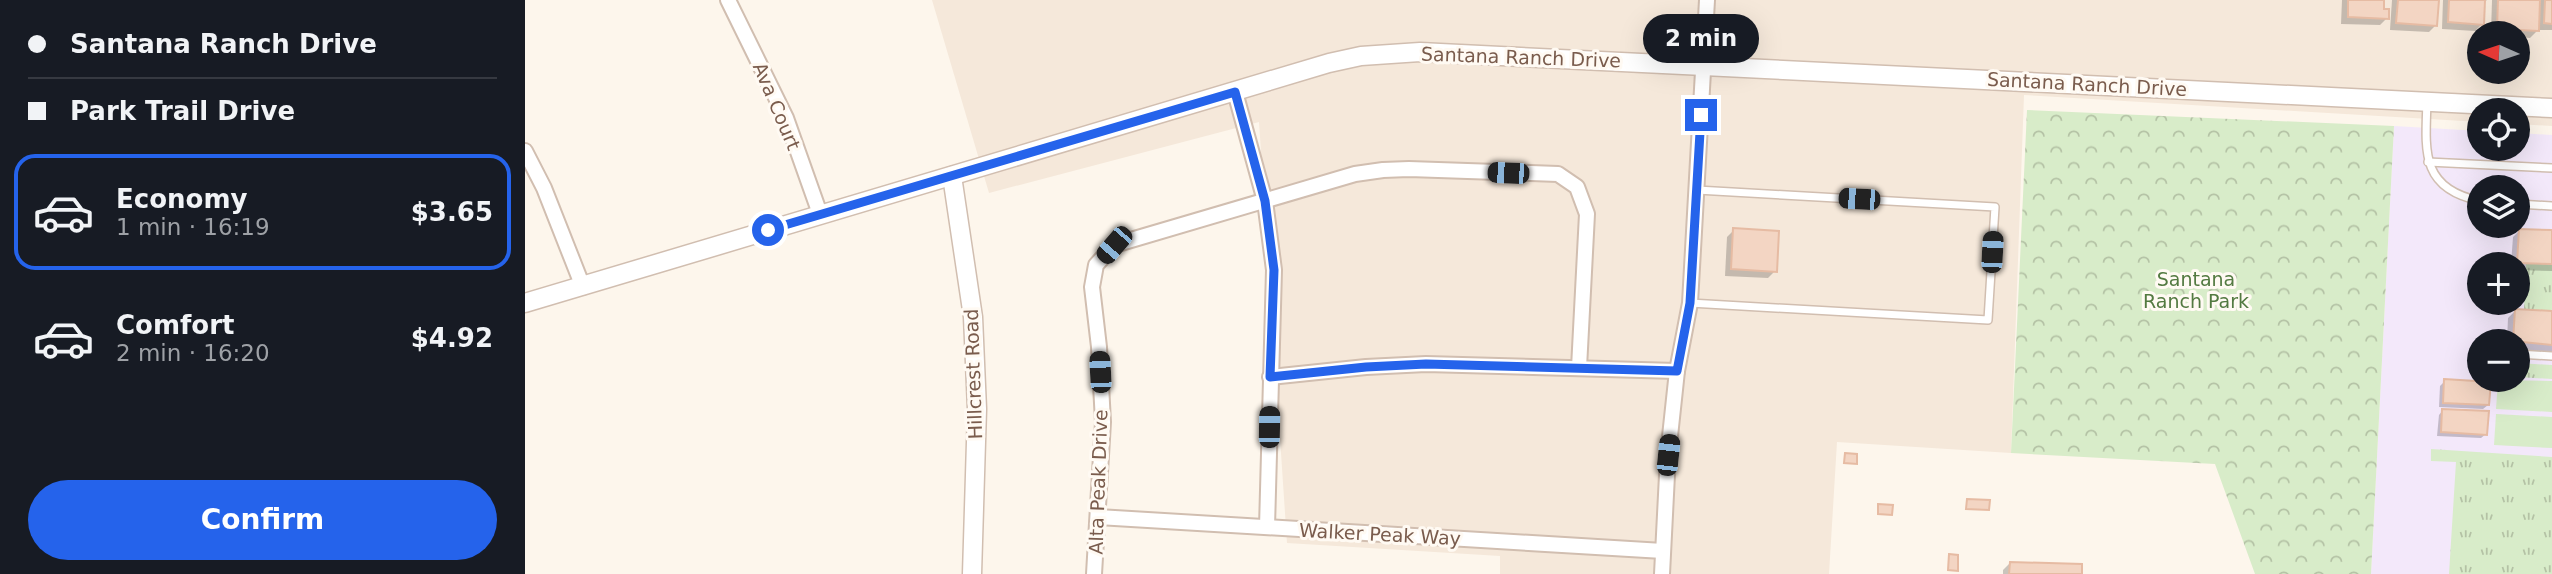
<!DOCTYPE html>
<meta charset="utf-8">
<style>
:root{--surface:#171b24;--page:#20242c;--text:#f1f3f6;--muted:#9ea1a6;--line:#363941;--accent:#2563eb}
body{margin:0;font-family:"DejaVu Sans",sans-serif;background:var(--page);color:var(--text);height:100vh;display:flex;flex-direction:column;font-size:26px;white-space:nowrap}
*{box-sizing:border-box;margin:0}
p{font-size:23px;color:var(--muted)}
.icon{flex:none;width:38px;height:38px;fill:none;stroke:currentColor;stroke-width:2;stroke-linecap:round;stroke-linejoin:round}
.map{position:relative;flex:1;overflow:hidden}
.details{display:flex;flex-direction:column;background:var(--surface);width:525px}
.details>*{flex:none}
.guide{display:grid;align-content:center;height:154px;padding:0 28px;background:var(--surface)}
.needle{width:46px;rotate:273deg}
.buttons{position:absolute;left:1942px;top:21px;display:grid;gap:14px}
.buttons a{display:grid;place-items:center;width:63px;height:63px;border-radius:50%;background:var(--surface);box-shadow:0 7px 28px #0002;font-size:35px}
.end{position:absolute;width:32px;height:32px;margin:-16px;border:9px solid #2563eb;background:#fff;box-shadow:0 0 0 4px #fff}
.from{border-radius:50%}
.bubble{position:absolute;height:49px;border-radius:24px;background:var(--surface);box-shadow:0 7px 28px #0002;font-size:23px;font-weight:700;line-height:49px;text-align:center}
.car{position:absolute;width:21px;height:42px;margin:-21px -10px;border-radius:9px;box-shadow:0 0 5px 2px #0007;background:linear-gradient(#222 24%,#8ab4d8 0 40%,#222 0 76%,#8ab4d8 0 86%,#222 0)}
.guide b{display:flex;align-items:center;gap:24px;height:66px;font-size:26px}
.guide b+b{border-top:2px solid var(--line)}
.guide i{width:18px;height:18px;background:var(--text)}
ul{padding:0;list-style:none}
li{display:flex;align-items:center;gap:21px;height:116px;margin:0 14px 10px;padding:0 14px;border:4px solid transparent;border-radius:21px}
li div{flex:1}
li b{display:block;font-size:26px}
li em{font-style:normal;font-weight:700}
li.current{border-color:var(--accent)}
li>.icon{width:63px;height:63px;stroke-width:1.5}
.button{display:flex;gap:14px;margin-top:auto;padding:14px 28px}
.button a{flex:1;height:80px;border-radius:42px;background:var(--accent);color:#fff;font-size:28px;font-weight:700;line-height:80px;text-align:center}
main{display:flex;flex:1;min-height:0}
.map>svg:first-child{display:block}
</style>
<main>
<section class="details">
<div class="guide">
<b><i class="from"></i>Santana Ranch Drive</b>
<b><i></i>Park Trail Drive</b>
</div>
<ul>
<li class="current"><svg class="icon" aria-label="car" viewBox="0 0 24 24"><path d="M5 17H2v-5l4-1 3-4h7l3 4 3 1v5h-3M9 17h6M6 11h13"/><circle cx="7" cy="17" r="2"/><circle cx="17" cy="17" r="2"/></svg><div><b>Economy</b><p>1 min · 16:19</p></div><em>$3.65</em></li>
<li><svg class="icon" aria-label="car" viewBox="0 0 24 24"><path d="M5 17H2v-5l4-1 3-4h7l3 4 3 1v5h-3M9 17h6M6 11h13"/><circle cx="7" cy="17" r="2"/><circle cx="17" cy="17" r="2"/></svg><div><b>Comfort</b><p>2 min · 16:20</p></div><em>$4.92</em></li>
</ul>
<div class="button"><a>Confirm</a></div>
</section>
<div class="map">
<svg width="2027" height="574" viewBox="0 0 2027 574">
<defs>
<pattern id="grass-tufts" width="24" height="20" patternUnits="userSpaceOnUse" patternTransform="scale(1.75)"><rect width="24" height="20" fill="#d8ecc9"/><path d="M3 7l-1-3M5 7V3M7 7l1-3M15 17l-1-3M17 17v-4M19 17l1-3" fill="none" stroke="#b4c2a5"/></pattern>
<pattern id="park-crowns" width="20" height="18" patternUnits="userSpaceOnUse" patternTransform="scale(1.75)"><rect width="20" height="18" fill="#d8ecc9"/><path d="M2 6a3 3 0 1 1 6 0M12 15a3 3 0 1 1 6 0" fill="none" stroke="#b4c2a5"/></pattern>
</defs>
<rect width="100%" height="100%" fill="#fdf6ec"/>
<path fill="#f5e8da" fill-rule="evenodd" d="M407,0H2027V126L1993,124V110H1955V122L1499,95L1486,453L1312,442L1304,574H975V556L762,543L734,122L464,193ZM1955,33H1993V72H1955Z"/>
<path fill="#f3e8fa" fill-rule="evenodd" d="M1869,126L1955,131V149H1993V133L2027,135V574H1846ZM1955,187H1993V226H1955ZM1955,264H1993V303H1955ZM1955,341H1993V380H1955Z"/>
<g fill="url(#grass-tufts)">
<path d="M2001,263L2027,264V311L1999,310Z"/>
<path d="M1993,363L2027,365V379L1993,377Z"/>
<path d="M1906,449L2027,457V574H1924L1931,462L1906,461Z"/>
</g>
<path fill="url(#park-crowns)" d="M1502,110L1869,126L1846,574H1730L1690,464L1486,453Z"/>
<g fill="#d8ecc9">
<path d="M1973,380L2027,381V412L1971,409Z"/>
<path d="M1971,414L2027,417V448L1969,445Z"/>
</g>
<g fill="#0003">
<path d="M1817,0H1857V10L1862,18L1855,25L1816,24Z"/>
<path d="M1867,0H1912L1911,25L1904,32L1865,30Z"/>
<path d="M1918,0H1962L1959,2L1957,24L1950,31L1917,29Z"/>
<path d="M1967,0H2027V30H2013L2005,38L1993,37V33H1966Z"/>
<path d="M1209,230L1250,271L1243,278L1200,276L1202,237Z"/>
<path d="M1995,230L2027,232V271L1993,270V264H1986L1988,237Z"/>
<path d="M1990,311L2027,313V352L1993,350V341H1982L1983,318Z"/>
<path d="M1920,381L1963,405L1958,409L1914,407L1915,386Z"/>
<path d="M1918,410L1961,434L1956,438L1912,436L1914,415Z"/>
<path d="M1485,563L1555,574H1478V570Z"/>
</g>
<g fill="#f3d5c3" stroke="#e6bba3" stroke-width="2">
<path d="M1823,0H1859V9H1864V19L1823,17Z"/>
<path d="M1873,0H1914L1912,26L1871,23Z"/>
<path d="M1924,0H1960L1959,25L1923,22Z"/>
<path d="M1973,0H2015L2014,31L1972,29Z"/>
<path d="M2020,0H2027V24L2019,23Z"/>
<path d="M1208,228L1254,231L1252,272L1206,269Z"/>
<path d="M1994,229L2027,230V264L1992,263Z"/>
<path d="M1990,309L2027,311V345L1988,341Z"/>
<path d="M1919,379L1966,382L1964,405L1918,403Z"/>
<path d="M1917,409L1964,411L1962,435L1916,432Z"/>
<path d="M1320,453L1332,454V464L1319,463Z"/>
<path d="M1442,499L1465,500L1464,510L1441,509Z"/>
<path d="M1353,504L1368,505L1367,515L1353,514Z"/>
<path d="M1424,554L1433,555V571L1423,570Z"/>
<path d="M1485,562L1557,564V574H1484Z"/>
</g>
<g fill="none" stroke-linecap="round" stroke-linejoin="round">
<g stroke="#d1beb0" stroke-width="10">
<g id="service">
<path d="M1902,102C1900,152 1896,189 1955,201"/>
<path d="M1903,162L2027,168"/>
<path d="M1993,204L2027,206"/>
<path d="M1165,303L1463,320L1470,207L1172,190"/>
<path d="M1993,354L2027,356"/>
</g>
</g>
<g stroke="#d1beb0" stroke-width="18">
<g id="minor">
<path d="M203,0L261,118L295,214"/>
<path d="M710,92L740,201L749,270L742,527"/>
<path d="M0,151L19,188L58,287"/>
<path d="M745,377L841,367L901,364L1152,371"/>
<path d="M573,517L1138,551"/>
<path d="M569,574L578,422L574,347L567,287L571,265L589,245L830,174L858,170L884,169L1033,174L1052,187L1062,214L1054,368"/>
<path d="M1137,574L1143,455L1152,371L1165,303L1182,0"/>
</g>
</g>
<g stroke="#d1beb0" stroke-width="21">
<g id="tertiary">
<path d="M427,176L448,317L452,409L447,574"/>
<path d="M0,303L804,63L836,56L895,52L2027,108"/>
</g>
</g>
<use href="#service" stroke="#fff" stroke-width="7"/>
<use href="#minor" stroke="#fff" stroke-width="14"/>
<use href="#tertiary" stroke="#fff" stroke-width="18"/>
</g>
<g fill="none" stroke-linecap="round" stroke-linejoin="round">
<path stroke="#2563eb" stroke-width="9" d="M243,230L710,92L740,201L749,270L745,377L841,367L901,364L1152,371L1165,303L1176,115"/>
</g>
<g text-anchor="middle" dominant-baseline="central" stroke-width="6" stroke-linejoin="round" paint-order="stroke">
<g font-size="19" fill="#7a5c4d" stroke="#fffaf3">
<text transform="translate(996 57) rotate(2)">Santana Ranch Drive</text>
<text transform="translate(1562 84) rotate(3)">Santana Ranch Drive</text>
<text transform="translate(252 106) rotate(67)">Ava Court</text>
<text transform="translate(448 374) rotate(-92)">Hillcrest Road</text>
<text transform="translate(573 482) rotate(-88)">Alta Peak Drive</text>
<text transform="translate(855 534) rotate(3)">Walker Peak Way</text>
</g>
<g font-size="19" fill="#537a41" stroke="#fffaf3">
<text x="1671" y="279">Santana<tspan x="1671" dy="22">Ranch Park</tspan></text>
</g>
</g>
</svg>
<div class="buttons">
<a><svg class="needle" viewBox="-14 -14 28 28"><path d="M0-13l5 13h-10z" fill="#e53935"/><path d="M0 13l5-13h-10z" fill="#9ea1a6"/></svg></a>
<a><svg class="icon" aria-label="locate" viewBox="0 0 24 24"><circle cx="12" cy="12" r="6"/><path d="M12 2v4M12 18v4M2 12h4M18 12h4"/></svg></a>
<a><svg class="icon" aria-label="layers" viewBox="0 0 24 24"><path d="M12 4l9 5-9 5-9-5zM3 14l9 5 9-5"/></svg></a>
<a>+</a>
<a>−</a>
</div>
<i class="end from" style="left:243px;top:230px"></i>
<i class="end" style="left:1176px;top:115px"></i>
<div class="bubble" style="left:1118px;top:14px;width:116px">2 min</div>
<i class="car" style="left:983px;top:173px;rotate:272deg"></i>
<i class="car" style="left:1334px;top:199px;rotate:273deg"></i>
<i class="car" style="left:589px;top:245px;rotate:221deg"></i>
<i class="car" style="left:1467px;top:252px;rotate:3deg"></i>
<i class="car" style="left:575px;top:372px;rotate:357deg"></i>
<i class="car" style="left:744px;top:427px;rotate:1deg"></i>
<i class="car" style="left:1143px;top:455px;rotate:6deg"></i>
</div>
</main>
